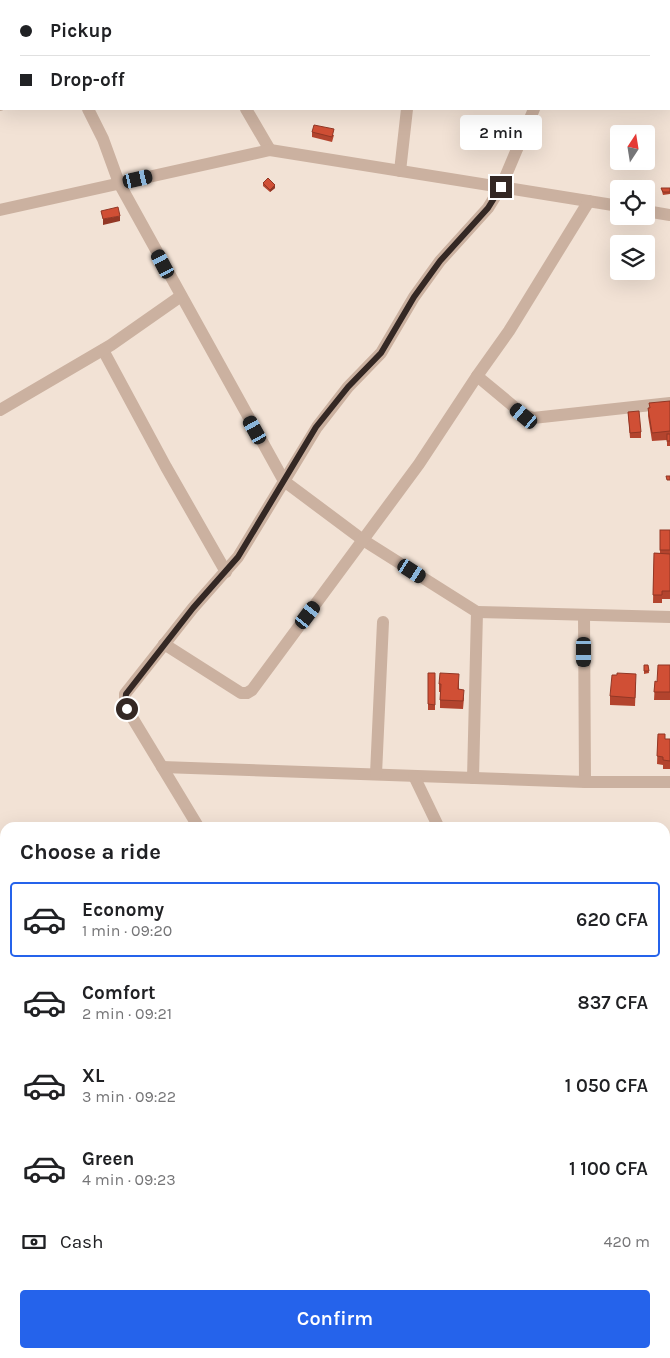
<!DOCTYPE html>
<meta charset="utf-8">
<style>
:root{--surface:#fff;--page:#f2f2f2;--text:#202124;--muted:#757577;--line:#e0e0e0;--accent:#2563eb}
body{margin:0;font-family:Karla,sans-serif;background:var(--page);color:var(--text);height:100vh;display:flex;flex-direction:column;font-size:19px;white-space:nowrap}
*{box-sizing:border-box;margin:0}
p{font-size:16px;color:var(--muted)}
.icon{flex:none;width:28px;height:28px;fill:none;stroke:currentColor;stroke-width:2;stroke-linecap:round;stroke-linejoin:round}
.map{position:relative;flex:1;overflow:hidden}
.panel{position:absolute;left:0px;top:822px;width:670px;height:536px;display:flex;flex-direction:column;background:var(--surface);border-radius:15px 15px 0 0;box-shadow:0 5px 20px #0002}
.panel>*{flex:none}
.guide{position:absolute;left:0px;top:0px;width:670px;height:110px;box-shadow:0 5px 20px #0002;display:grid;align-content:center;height:110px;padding:0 20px;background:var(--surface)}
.needle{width:32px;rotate:12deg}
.controls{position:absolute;left:610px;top:125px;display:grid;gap:10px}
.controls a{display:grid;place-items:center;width:45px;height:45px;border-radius:5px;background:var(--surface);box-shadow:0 5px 20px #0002;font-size:25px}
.end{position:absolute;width:22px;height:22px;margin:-11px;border:6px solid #342824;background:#fff;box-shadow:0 0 0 2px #fff}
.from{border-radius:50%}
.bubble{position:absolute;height:35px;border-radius:5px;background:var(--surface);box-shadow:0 5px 20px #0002;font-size:16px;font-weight:600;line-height:35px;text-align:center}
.car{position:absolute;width:15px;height:30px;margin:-15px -8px;border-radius:6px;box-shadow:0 0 4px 1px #0007;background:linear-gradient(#222 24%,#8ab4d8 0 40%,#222 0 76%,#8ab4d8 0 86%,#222 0)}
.guide b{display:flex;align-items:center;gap:18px;height:48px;font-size:19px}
.guide b+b{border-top:1px solid var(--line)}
.guide i{width:12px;height:12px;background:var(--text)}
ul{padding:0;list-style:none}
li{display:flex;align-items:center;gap:15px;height:75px;margin:0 10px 8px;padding:0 10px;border:2px solid transparent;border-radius:5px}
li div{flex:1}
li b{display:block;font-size:19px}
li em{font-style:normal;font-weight:600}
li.current{border-color:var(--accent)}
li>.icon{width:45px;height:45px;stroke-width:1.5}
h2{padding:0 20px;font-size:22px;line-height:60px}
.pay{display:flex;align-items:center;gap:12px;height:55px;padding:0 20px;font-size:19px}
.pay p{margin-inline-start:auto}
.cta{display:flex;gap:10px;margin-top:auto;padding:10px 20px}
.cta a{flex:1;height:58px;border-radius:5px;background:var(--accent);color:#fff;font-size:20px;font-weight:600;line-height:58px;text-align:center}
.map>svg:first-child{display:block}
</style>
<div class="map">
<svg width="670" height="1358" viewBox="0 0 670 1358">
<rect width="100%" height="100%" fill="#f2e2d5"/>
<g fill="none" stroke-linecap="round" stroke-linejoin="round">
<g stroke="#cbb1a0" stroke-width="12">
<path d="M20,0V1"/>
<path d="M183,0L184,1"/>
<path d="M572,0L578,1"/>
<path d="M421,1V0"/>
<path d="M669,39H670"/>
<path d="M0,105L1,104"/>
<path d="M88,109L103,139L119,183L284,481L363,540L477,612L473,778"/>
<path d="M246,109L270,150"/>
<path d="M400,171L407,109"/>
<path d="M0,210L270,150L619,206"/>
<path d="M646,211L670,215"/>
<path d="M103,350L166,467L226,572"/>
<path d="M477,376L524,415L533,418L670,403"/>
<path d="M0,410L111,345L181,296"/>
<path d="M477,612L670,617"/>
<path d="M584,615L585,782"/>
<path d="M164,644L241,693H247L252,690L419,464L477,376L509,331L589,201"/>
<path d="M162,767L585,782H670"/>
<path d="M376,774L383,622"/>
<path d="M414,776L439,828"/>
<path d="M199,828L127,709L125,703V694L193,608L238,557L317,427L348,387L381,353L414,297L440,261L488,208L501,187L534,109"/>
<path d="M665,900H670"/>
<path d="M0,1012L5,1019"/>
<path d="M665,1028L670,1027"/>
<path d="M0,1097L5,1093"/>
<path d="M665,1138L670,1137"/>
<path d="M665,1176L670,1185"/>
<path d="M535,1354L538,1358"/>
<path d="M664,1354L667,1358"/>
<path d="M0,1356L5,1353"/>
<path d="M129,1358L145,1354"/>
<path d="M196,1358L197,1354"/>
</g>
</g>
<g fill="#b3442e">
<path d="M623,0H670V8L669,9V1H623Z"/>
<path d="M312,132L334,135L332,142L312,137Z"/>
<path d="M263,183L275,188L270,192L263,186Z"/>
<path d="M661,188H670V194L663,195Z"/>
<path d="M670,401V446H667V440L652,441L648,416V408Z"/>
<path d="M628,412L641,432V438H630Z"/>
<path d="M660,530H670V599H662V603H653L654,553H660Z"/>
<path d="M644,665H648L649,673L644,674Z"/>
<path d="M670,665V700H654L655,681L657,682Z"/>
<rect x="428" y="673" width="7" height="37"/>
<path d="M459,682V689L464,698L463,709L440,708V692H439V684Z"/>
<path d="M636,682L635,706L610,705V696Z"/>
<path d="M658,734L665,739H670V769H663V765L657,764Z"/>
</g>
<g fill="#923725">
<path d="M275,185V188L270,192V190Z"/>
<path d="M120,216V221L103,225V219Z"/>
<path d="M433,1354H453L445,1358H425Z"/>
</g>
<g fill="#d04f35" stroke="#923725">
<path d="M624,0H670L665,1H625Z"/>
<path d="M314,125L334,129L332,137L312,132Z"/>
<path d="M268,178L275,185L270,190L263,183Z"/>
<path d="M661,188H670V192H663Z"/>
<path d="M118,207L120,216L103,219L101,211Z"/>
<path d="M670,401V431L652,433L648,408H650L649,403Z"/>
<path d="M639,411L641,432L630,433L628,412Z"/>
<rect x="667" y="434" width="3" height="7"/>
<path d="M666,476H670V480H667Z"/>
<rect x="660" y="530" width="10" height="20"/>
<path d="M654,553L670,554V591H662V595H653Z"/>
<path d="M644,665H648L649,671H644Z"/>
<path d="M658,665H670V692H654L655,681L657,682Z"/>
<path d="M428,673H435V705L428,704Z"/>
<path d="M440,673L459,674L458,689L464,690L463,701L440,700L441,684H439Z"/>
<path d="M617,673L636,674L635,698L610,696L612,675H617Z"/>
<path d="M658,734H665V739H670V761L663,760V757L657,756Z"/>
<path d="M378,1354H433L425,1358H370Z"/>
</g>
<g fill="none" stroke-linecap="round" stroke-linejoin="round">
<path stroke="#342824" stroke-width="6" d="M127,709L125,703L126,694L193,608L238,557L316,427L348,387L381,353L414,297L440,261L488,208L501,187"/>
</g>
</svg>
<div class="controls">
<a><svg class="needle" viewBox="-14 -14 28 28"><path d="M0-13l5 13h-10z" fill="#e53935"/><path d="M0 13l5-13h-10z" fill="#757577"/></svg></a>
<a><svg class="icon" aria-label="locate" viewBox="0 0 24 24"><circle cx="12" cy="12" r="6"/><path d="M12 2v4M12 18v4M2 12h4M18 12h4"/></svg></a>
<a><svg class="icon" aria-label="layers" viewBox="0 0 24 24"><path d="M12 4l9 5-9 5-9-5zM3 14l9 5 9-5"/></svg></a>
</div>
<i class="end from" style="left:127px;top:709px"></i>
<i class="end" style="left:501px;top:187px"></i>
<div class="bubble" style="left:460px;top:115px;width:82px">2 min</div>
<i class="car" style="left:138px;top:179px;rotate:77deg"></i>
<i class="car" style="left:163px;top:264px;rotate:332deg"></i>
<i class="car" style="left:524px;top:416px;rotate:310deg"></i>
<i class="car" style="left:255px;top:430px;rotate:331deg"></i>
<i class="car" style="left:412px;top:571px;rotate:123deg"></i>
<i class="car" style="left:308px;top:615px;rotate:37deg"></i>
<i class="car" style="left:584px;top:652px;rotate:180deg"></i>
<div class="guide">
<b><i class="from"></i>Pickup</b>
<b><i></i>Drop-off</b>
</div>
<section class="panel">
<h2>Choose a ride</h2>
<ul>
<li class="current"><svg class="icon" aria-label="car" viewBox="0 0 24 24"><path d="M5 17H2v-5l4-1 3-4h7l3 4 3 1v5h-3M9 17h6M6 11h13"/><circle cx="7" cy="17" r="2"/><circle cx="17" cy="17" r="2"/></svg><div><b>Economy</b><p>1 min · 09:20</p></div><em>620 CFA</em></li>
<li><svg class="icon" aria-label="car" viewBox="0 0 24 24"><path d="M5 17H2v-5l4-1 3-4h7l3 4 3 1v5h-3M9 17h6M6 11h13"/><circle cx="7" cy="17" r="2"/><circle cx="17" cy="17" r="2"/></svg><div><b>Comfort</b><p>2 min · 09:21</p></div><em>837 CFA</em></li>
<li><svg class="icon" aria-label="car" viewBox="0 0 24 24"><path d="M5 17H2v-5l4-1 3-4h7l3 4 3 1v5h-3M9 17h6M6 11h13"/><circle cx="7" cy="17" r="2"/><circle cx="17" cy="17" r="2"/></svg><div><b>XL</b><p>3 min · 09:22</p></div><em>1 050 CFA</em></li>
<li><svg class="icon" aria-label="car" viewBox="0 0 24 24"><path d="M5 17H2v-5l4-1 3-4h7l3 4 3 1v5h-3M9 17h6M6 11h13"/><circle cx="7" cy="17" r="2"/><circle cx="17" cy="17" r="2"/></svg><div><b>Green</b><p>4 min · 09:23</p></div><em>1 100 CFA</em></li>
</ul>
<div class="pay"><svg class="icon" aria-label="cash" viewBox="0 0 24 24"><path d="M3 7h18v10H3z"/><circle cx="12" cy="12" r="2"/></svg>Cash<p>420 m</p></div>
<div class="cta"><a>Confirm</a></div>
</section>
</div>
